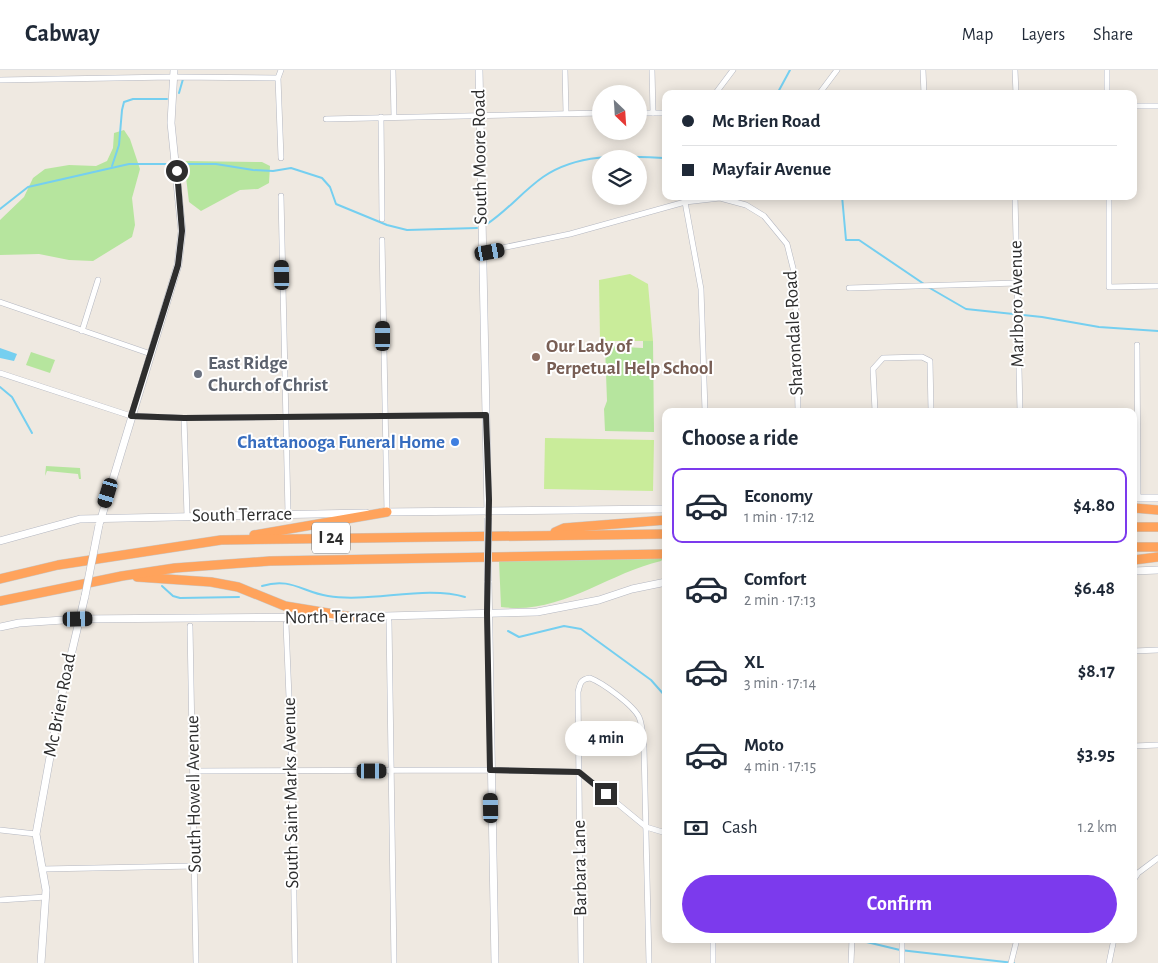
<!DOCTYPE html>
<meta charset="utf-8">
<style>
:root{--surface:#fff;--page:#f2f2f3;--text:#1f2937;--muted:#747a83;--line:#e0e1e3;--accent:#7c3aed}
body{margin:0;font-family:"Alegreya Sans",sans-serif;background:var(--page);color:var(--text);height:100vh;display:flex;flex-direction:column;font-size:19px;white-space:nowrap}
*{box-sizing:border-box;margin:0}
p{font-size:16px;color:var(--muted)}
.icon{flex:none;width:28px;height:28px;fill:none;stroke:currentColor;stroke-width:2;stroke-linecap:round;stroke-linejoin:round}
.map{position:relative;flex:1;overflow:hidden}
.details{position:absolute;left:662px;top:338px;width:475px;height:535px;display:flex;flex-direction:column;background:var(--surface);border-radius:10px;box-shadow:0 2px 12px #0003}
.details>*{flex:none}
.top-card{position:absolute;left:662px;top:20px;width:475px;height:110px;border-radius:10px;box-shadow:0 2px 12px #0003;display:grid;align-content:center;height:110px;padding:0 20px;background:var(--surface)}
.needle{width:32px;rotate:155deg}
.buttons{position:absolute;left:592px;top:15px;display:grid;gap:10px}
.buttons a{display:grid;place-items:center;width:55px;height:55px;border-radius:50%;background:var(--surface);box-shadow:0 2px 12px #0003;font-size:25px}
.end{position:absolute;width:22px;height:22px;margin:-11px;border:6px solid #2e2e2e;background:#fff;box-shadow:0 0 0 2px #fff}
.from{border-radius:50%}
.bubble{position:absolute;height:35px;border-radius:18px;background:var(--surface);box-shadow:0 2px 12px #0003;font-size:16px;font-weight:700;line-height:35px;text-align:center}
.car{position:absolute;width:15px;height:30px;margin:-15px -8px;border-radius:6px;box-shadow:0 0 4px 1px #0007;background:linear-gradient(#222 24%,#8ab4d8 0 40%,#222 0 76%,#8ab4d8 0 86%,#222 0)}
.top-card b{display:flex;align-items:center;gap:18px;height:48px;font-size:19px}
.top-card b+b{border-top:1px solid var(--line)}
.top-card i{width:12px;height:12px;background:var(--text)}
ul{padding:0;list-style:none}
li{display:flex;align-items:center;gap:15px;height:75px;margin:0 10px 8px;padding:0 10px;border:2px solid transparent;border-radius:10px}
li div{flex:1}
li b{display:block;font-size:19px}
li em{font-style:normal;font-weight:700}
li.selected{border-color:var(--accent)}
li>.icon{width:45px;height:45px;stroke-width:1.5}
h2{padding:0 20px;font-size:22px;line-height:60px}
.pay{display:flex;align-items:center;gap:12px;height:55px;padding:0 20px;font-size:19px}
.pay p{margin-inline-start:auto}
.action{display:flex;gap:10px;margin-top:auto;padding:10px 20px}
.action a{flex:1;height:58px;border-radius:30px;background:var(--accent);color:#fff;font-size:20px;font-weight:700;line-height:58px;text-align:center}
header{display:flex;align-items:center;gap:30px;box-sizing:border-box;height:70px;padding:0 25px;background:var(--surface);border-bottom:1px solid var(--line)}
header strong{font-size:24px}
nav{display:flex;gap:28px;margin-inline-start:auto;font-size:18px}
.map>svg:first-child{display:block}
</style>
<header>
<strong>Cabway</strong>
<nav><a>Map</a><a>Layers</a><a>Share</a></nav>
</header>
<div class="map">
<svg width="1158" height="893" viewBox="0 0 1158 893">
<rect width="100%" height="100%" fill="#efe9e1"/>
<g fill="#b6e59e">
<path d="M124,60L130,69L140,99L132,128L135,155L132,167L93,191L69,190L39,184L0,185V150L24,127L33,108L45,99L69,95L96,96L107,91L113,78L114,63Z"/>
<path d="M184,91L262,92L270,96L269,113L258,119L240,120L201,141L189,132Z"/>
<path d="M643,271H653L654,362L605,361L604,339L607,331L605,276L643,278Z"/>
<path d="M31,282L55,290L50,303L26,295Z"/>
<path d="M46,396L80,398L81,409H79L78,404L47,401L45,406Z"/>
<path d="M663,489L661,491C606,504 561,545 501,537L499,490Z"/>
</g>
<g fill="#c9ec9a">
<path d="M630,204L648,214L653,271H603L600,269L599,210Z"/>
<path d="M545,368L654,370L653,421L544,419Z"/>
</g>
<path fill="#75cff0" d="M0,278L17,284L14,291L0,288Z"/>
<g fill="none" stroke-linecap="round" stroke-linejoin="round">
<g stroke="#75cff0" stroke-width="2">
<path d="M179,23L183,9"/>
<path d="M777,24L790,0"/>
<path d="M112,96L119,75L122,40L124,32L133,29H167"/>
<path d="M842,126L846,170H859L924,214"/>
<path d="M0,139L28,117L129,94H216L253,100L273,101L291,98L322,108L330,117L336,134L387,155L407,160L477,158"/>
<path d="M487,154C507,141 523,121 543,107C579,82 625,86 666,88"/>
<path d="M928,217L966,239L1042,247L1099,257L1158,261"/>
<path d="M0,317L12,327L32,363"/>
<path d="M162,516L173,526L180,528L239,527"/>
<path d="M262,516C291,507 302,522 328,526C370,533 425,515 465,527"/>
<path d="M508,561L519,567L564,556L581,559L651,610L666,627"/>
<path d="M854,869L900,880L1014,893"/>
</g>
<g stroke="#b4b7c1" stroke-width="6">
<g id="street">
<path d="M281,0L278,8L281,88"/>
<path d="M393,0L394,47"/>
<path d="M565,0L566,43"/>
<path d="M652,0L653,43"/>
<path d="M923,0L924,24"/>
<path d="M1015,0L1016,24"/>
<path d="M1107,0V24"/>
<path d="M0,10L172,7L278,8"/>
<path d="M715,24L733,0"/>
<path d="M819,24L837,0"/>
<path d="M1134,36H1158"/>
<path d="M639,43H666"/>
<path d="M381,47L382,149"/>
<path d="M326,49L601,43"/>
<path d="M281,126L288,443"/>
<path d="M854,126H855"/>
<path d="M1015,126L1020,341"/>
<path d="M1109,126V217L1158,216"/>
<path d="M685,132L701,219L705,341"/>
<path d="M382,170L387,442"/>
<path d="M482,182L570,164L685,132L720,128L746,135L764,146L787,174L795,206L798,341"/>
<path d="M849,218L1017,213"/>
<path d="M0,232L151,284"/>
<path d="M82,261L98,210"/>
<path d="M1137,275L1138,428"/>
<path d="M0,303L131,346L184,348L486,345"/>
<path d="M875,341L873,299L883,288L922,287L930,291L931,341"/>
<path d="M184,348L187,446"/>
<path d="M389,551L394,893"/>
<path d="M286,554L292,701L295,893"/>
<path d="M190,556L196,893"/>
<path d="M1134,581L1158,580"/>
<path d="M1134,676L1158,675"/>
<path d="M194,701L490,700L579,702L646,757L666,763"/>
<path d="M0,760L36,764"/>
<path d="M43,799L195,796"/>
<path d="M1134,809L1138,803L1158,788"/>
<path d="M0,830L46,827"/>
<path d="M713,869V893"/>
<path d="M902,869V893"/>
<path d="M581,893L578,622C580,613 581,609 590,608C603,613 633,635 639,647C643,656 643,669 644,678L649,893"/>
<path d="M851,893L852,869"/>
<path d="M1011,893L1017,869"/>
<path d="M1109,893L1114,869"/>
</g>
</g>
<g stroke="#b4b7c1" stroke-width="8">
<g id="secondary">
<path d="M479,0L488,442"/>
<path d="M1134,428H1158"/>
<path d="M382,442L666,439"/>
<path d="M100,452L178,195L182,161L171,53L174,0"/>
<path d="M0,471L80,449L366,443"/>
<path d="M1134,501L1158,500"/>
<path d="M488,511L495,893"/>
<path d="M347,547L537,542L599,530L632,519L666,512"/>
<path d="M0,557L19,553L78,549L334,547"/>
<path d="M41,893L46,820L36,764L60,632L85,526"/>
</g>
</g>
<g stroke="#c9c9c9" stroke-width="10">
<g id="highway">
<path d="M1134,438L1158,440"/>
<path d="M1134,457H1158"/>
<path d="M555,462L564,458L666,450"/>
<path d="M254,465L387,442"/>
<path d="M1134,477H1158"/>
<path d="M1134,490L1158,487"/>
<path d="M137,507L211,512L238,517L285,536L352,547"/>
<path d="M0,509L58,495L221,470L666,464"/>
<path d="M0,531L122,506L175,498L270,491L666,484"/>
</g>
</g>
<use href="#street" stroke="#fff" stroke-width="5"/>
<use href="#secondary" stroke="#fff" stroke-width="7"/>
<use href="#highway" stroke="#ffa35c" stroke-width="9"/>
<g stroke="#b4b7c1" stroke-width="8" stroke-linecap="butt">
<g id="secondary-bridge">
<path d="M488,448V511"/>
<path d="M85,526L99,455"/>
</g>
</g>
<use href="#secondary-bridge" stroke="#fff" stroke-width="7"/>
</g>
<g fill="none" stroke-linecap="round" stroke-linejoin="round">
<path stroke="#2e2e2e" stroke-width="6" d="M177,101L182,161L178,195L131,346L184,348L486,345L489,430L487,543L490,700L579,702L606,724"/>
</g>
<circle fill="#8d6e63" stroke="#fff" stroke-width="2" cx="536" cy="287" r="5"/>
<circle fill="#6b7280" stroke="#fff" stroke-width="2" cx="198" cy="304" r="5"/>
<circle fill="#3f7fe0" stroke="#fff" stroke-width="2" cx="455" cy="372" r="5"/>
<g text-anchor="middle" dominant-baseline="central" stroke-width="4" stroke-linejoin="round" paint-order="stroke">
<rect fill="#fff" stroke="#6d6d6d" stroke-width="1" x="312" y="452.5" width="38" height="31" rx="4"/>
<g font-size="18" font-weight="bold" fill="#2e2e2e">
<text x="331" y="468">I 24</text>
</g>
<g font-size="19" fill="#2e2e2e" stroke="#fff">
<text transform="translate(480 87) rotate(-91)">South Moore Road</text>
<text transform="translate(1017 234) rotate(-91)">Marlboro Avenue</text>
<text transform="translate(794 263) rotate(-93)">Sharondale Road</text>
<text transform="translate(242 445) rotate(-1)">South Terrace</text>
<text transform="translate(335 547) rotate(-1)">North Terrace</text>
<text transform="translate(60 635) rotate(-79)">Mc Brien Road</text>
<text transform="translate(291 723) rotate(-91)">South Saint Marks Avenue</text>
<text transform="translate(194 724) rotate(-91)">South Howell Avenue</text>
<text transform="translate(580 798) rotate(-91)">Barbara Lane</text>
</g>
<g font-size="19" font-weight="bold" fill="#785e54" stroke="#fff" text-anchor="start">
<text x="546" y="276">Our Lady of<tspan x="546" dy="22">Perpetual Help School</tspan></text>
</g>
<g font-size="19" font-weight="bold" fill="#5b616d" stroke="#fff" text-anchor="start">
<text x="208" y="293">East Ridge<tspan x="208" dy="22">Church of Christ</tspan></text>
</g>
<g font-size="19" font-weight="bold" fill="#366cbe" stroke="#fff" text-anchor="end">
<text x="445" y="372">Chattanooga Funeral Home</text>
</g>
</g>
</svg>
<div class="buttons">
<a><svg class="needle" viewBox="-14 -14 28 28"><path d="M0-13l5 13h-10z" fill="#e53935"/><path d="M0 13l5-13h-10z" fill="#747a83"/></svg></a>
<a><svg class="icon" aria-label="layers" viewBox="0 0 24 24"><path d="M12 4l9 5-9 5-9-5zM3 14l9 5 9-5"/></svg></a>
</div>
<i class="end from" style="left:177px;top:101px"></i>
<i class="end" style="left:606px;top:724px"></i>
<div class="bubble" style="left:565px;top:651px;width:82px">4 min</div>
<i class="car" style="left:490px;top:182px;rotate:80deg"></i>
<i class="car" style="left:282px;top:205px;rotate:359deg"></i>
<i class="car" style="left:383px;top:266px;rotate:0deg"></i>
<i class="car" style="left:108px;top:423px;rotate:197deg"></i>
<i class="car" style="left:78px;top:549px;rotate:89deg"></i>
<i class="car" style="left:372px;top:701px;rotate:90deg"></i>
<i class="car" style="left:491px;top:738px;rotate:359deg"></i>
<div class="top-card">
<b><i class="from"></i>Mc Brien Road</b>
<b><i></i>Mayfair Avenue</b>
</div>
<section class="details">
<h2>Choose a ride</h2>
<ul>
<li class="selected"><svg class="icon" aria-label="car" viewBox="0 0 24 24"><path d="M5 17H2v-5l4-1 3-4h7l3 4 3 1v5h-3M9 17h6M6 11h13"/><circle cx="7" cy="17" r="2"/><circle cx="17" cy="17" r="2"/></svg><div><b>Economy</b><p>1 min · 17:12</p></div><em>$4.80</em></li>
<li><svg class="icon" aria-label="car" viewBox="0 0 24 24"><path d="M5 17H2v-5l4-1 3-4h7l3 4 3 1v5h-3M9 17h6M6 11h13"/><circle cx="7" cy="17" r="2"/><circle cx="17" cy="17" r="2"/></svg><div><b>Comfort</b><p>2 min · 17:13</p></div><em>$6.48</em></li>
<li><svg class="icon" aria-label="car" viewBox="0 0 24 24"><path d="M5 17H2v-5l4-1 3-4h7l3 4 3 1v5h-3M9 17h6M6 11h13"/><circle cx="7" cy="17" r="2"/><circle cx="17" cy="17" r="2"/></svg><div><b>XL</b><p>3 min · 17:14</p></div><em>$8.17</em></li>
<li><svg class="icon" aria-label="car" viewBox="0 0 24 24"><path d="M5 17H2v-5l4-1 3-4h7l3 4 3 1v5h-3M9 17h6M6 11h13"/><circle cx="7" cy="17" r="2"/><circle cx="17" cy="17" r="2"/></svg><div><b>Moto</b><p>4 min · 17:15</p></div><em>$3.95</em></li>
</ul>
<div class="pay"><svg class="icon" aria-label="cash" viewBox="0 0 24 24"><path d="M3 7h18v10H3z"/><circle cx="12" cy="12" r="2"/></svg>Cash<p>1.2 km</p></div>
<div class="action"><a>Confirm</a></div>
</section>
</div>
